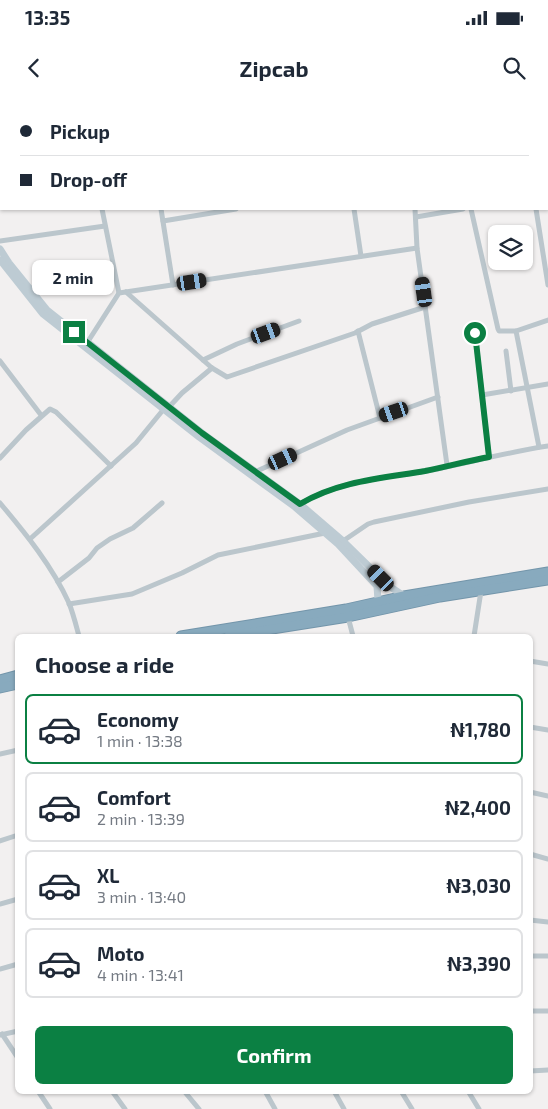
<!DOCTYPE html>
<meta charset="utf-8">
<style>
:root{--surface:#fff;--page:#f2f2f3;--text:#1f2937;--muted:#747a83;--line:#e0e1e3;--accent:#0b8043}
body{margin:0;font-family:"Exo 2",sans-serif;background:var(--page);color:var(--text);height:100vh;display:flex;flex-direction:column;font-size:19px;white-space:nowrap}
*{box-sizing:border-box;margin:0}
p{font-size:16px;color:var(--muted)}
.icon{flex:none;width:28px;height:28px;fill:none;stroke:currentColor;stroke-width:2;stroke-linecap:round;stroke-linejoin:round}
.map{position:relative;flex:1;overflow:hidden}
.sheet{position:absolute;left:15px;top:534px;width:518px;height:460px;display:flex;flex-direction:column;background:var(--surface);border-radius:8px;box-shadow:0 1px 4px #0004}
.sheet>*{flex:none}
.hud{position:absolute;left:0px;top:0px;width:549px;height:110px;box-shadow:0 1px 4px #0004;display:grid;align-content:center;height:110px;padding:0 20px;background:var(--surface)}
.tools{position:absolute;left:488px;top:125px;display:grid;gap:10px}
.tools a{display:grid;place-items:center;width:45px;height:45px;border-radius:8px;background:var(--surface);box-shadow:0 1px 4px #0004;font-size:25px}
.end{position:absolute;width:22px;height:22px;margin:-11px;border:6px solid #0b8043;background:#fff;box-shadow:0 0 0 2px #fff}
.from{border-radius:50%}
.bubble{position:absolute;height:35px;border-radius:8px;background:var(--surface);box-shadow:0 1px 4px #0004;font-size:16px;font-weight:700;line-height:35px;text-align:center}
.car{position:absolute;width:15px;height:30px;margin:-15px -8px;border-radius:6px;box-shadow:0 0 4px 1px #0007;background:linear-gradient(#222 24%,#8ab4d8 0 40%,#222 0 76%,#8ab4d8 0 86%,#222 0)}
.hud b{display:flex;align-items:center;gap:18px;height:48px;font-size:19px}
.hud b+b{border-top:1px solid var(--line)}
.hud i{width:12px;height:12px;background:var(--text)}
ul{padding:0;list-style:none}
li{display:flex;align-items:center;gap:15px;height:70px;margin:0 10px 8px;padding:0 10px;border:2px solid var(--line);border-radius:8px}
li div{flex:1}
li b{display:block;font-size:19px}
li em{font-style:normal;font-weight:700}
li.on{border-color:var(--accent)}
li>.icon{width:45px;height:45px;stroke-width:1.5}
h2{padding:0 20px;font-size:22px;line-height:60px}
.action{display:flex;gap:10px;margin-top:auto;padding:10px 20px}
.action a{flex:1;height:58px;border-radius:8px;background:var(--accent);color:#fff;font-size:20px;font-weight:700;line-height:58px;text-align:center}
.status{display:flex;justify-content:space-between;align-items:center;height:35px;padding:0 25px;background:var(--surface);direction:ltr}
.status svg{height:14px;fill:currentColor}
header{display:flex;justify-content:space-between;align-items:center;height:65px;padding:0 20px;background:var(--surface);font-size:22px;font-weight:700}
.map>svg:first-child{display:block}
</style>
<div class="status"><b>13:35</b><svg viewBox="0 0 49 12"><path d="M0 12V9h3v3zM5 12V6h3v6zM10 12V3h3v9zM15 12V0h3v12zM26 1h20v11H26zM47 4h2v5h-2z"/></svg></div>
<header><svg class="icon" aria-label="back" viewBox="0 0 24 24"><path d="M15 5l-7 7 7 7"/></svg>Zipcab<svg class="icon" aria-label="search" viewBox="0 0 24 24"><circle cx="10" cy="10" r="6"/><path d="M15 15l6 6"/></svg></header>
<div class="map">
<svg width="548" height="1009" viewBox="0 0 548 1009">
<rect width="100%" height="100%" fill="#f2f0f0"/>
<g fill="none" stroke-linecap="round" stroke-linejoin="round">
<g stroke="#7395aa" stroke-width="11">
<g id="highway">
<path d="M181,536L346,509L404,496L548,472"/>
<path d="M229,536L348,517L440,497L548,480"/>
<path d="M0,580L18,575"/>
<path d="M0,588L18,584"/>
</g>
</g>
<g stroke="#bbc6cc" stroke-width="5">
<path d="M77,0L78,1"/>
<path d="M337,0V1"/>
<path d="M399,0V1"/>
<path d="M464,0V1"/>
<path d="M527,0L528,1"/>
<path d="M171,1L176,0"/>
<path d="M0,31H1"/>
<path d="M102,109L119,193"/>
<path d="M161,109L173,185"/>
<path d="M354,109L361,156"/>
<path d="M415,109L417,148L447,365"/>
<path d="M471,109L498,229L499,231H516"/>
<path d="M536,109L548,185"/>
<path d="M416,117L463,109"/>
<path d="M163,121L236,109"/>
<path d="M0,141L105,126"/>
<path d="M126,192L212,268L227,277L355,233L372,224L425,207"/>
<path d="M358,231L380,318"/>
<path d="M475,233L489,357"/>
<path d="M87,243L119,193L417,148"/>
<path d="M506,251L511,291"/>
<path d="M203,260L237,244L299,221"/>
<path d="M0,261L41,315"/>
<path d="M482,295L548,284"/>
<path d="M169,307L182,293L212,268"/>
<path d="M539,347L516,231L548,220"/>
<path d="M0,358L26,330L50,309L56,312L111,366"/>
<path d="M257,371L347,330L438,297"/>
<path d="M0,403C26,434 52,466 69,503C73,513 76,525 79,536"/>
<path d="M300,404C340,380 387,378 432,370C471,362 509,352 548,346"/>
<path d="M30,439L136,343L163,310"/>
<path d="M343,441L368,424L374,422L469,402L548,389"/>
<path d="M58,482L89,458L97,448L110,439L133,428L162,403"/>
<path d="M69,504L132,494L182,473L218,455L325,433"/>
<path d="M348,517L353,536"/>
<path d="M474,536L481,491"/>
<path d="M530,561L548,564"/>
<path d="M530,627L548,630"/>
<path d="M0,654L18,650"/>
<path d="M530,692L548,696"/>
<path d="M0,741L18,735"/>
<path d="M530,754L548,759"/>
<path d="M0,804L18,799"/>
<path d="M530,820L548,822"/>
<path d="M530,856H548"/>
<path d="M0,869L18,864"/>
<path d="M530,911H548"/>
<path d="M2,934L18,958"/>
<path d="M0,935L18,931"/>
<path d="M530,971L548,970"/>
<path d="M38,991L50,1009"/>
<path d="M112,991L125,1009"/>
<path d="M184,991L199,1009"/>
<path d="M265,991L275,1009"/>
<path d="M334,991L344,1009"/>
<path d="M401,991L412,1009"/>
<path d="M468,991L479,1009"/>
</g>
<g stroke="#bdcbd3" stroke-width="7">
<path d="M0,149L9,163L47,210L202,333L300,404L343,441L389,486L404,496"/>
<path d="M0,160L43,214L199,337L295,407L338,444L377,486L378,501"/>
</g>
<use href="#highway" stroke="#88aabe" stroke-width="9"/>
</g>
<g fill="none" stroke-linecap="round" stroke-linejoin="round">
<path stroke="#0b8043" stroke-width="6" d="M74,232L202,333L300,404C338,381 383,378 425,371C446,367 467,361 489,357L475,233"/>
</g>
</svg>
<div class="tools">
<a><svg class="icon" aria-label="layers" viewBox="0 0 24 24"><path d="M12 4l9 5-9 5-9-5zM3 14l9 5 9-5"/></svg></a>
</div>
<i class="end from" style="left:475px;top:233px"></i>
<i class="end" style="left:74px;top:232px"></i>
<div class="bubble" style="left:32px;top:160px;width:82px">2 min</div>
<i class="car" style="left:192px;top:182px;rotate:81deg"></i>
<i class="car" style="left:424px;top:192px;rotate:352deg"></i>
<i class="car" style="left:266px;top:233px;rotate:70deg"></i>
<i class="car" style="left:394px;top:312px;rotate:251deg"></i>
<i class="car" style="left:283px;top:359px;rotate:65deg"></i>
<i class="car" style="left:381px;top:478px;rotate:315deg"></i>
<div class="hud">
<b><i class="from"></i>Pickup</b>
<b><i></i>Drop-off</b>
</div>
<section class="sheet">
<h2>Choose a ride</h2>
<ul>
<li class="on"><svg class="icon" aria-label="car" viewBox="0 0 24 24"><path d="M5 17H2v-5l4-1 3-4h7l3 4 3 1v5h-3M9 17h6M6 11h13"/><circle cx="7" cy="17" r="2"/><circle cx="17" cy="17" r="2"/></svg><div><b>Economy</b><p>1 min · 13:38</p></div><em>₦1,780</em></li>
<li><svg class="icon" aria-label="car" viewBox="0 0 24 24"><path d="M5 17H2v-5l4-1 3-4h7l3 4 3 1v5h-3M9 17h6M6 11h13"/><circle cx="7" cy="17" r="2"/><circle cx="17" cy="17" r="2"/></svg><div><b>Comfort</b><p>2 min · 13:39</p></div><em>₦2,400</em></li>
<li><svg class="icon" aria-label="car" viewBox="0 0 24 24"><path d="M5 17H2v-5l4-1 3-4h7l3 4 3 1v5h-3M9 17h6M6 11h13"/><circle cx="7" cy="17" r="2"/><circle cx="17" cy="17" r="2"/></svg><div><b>XL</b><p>3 min · 13:40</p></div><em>₦3,030</em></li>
<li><svg class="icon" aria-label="car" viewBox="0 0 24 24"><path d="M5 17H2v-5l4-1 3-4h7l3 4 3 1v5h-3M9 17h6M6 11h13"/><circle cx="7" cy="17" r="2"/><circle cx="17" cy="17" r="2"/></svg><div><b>Moto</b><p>4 min · 13:41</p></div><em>₦3,390</em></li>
</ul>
<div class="action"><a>Confirm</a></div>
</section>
</div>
